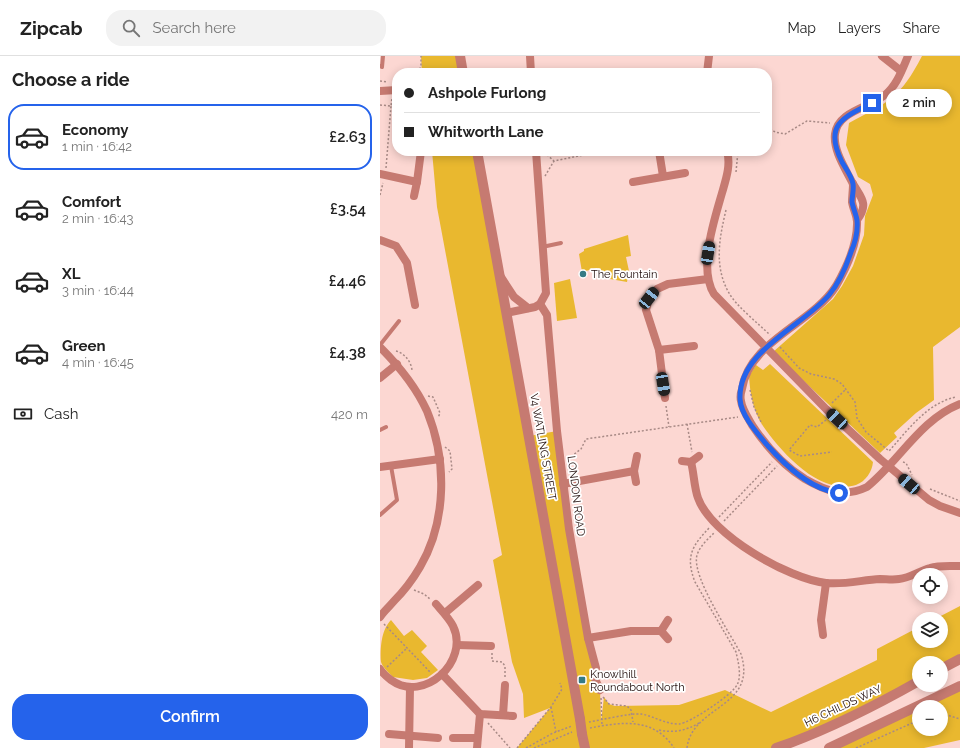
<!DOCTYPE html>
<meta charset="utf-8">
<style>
:root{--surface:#fff;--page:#f2f2f2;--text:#222;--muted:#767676;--line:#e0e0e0;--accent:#2563eb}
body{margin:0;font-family:Raleway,sans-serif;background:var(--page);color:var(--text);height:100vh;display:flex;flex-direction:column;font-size:15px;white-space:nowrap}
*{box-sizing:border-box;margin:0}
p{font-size:13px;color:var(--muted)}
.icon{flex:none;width:22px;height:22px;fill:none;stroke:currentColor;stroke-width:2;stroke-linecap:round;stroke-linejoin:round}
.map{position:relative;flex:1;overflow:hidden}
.side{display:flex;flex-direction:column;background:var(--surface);width:380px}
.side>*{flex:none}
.guide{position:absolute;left:12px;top:12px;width:380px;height:88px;border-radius:16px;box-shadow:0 2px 10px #0003;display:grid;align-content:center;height:88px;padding:0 12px;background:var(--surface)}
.fabs{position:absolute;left:532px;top:512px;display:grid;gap:8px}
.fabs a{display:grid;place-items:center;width:36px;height:36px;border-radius:50%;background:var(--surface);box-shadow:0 2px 10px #0003;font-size:20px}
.end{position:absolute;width:18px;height:18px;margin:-9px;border:5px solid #2563eb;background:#fff;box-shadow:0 0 0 2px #fff}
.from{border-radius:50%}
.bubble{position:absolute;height:28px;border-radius:14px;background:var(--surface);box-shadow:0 2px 10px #0003;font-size:13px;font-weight:600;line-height:28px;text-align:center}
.car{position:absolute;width:12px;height:24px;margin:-12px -6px;border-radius:5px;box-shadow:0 0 3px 1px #0007;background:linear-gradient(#222 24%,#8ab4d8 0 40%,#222 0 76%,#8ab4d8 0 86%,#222 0)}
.guide b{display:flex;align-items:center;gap:14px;height:38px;font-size:15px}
.guide b+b{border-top:1px solid var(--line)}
.guide i{width:10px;height:10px;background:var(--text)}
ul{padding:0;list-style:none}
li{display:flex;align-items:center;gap:12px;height:66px;margin:0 8px 6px;padding:0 4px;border:2px solid transparent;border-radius:16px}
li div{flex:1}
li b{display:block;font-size:15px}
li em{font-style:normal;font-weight:600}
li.selected{border-color:var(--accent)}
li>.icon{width:36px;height:36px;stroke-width:1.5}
h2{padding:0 12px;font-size:18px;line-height:48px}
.pay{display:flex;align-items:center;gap:10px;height:44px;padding:0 12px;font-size:15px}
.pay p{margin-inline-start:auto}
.cta{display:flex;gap:8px;margin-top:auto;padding:8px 12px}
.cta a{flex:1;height:46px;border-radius:16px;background:var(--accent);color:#fff;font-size:16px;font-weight:600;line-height:46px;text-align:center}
header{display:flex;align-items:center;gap:24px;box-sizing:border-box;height:56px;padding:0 20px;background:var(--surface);border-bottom:1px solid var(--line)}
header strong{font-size:19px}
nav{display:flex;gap:22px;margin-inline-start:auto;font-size:14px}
.search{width:280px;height:36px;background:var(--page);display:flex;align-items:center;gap:10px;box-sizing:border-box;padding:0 14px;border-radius:16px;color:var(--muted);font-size:15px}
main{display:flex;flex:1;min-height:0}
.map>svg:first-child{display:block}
</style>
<header>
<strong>Zipcab</strong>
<div class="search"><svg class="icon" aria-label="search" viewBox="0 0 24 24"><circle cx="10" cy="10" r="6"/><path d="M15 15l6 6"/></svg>Search here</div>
<nav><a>Map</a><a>Layers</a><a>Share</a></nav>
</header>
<main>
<section class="side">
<h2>Choose a ride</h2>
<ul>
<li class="selected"><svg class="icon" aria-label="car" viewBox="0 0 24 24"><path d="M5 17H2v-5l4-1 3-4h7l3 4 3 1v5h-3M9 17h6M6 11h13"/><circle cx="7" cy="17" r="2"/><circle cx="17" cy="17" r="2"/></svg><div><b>Economy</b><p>1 min · 16:42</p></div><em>£2.63</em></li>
<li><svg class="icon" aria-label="car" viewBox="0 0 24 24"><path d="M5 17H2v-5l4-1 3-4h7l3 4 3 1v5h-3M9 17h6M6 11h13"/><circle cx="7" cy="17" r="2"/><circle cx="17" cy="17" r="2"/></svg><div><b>Comfort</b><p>2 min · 16:43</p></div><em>£3.54</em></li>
<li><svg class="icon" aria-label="car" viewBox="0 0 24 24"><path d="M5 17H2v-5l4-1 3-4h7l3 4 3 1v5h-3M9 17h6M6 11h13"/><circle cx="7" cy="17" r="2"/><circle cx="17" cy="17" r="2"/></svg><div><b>XL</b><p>3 min · 16:44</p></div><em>£4.46</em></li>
<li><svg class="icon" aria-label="car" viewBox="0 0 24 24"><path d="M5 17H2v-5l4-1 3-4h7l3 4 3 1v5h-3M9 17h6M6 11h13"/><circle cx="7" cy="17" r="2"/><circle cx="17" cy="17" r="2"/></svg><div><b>Green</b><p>4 min · 16:45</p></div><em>£4.38</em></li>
</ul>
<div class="pay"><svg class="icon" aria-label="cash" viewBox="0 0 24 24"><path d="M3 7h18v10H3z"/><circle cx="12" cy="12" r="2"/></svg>Cash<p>420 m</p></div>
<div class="cta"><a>Confirm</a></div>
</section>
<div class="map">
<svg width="580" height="692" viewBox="0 0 580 692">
<rect width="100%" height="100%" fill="#fcd7d2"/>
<g fill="#e9b82f" fill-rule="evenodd">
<path d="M41,0H80L83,17H42Z"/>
<path d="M542,0H580V271L553,291L554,344L536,357L514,377L517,381L500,397L393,296L453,243L462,230L473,210L484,179L485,160L493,139L490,128L478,121L466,89L469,67C510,45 520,42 542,0Z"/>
<path d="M52,95H97L149,380L177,375L183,428L220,634L221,666L224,641L229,648L235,650L299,649L345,634L391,656L497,604V593L539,571V585H561V563H555L580,550V603L561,613V607H539V625L396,692H137L170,652L144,662L143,638L132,606L113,504L122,499L57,151Z"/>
<path d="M248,179L251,200L246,201L249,215L247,226L219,221L217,212L202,216L199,198L204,195V193Z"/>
<path d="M190,223L197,262L177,265L174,227Z"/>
<path d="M390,308L493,406C492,416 486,425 476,429C440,440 401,396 383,370C373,355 370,337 369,320L376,309L383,314Z"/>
<path d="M11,564L24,580L32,574L47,590L41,596L58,614L47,622L33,624L13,621C9,617 3,612 1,606C0,593 1,574 11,564Z"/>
<path d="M580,629V684L544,692H449ZM539,651H561V673H539Z"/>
</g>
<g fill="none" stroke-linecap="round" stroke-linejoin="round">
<g stroke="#a88a86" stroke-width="1.5" stroke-dasharray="2 2" stroke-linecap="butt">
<path d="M38,17L41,10V0"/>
<path d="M0,25L7,26"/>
<path d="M0,49L11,50L12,42"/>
<path d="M387,70L395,76L405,78L427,65L450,67"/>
<path d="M164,96L174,105L218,96L260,95"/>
<path d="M6,112L11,50"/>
<path d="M356,116L358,95"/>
<path d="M165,120L174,105"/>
<path d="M0,139L3,127"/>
<path d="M346,154C339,183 334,211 349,237C356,250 379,268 390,279"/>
<path d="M400,291L419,312L431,318L454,323L462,328L475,346L477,362L486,376L509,395C528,374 547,347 576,341"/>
<path d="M16,295C24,297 31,305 32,314"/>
<path d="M370,334L374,351L382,368"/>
<path d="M48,340L53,341L60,357L58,362"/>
<path d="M452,347L466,333"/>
<path d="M286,350L289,371"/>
<path d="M446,364L437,371L430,369L409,394L420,400L452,396"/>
<path d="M307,368L312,396"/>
<path d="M65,391L70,395L72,413L69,416"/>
<path d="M188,403L201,393L206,383L358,361"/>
<path d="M523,406L526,407L532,419"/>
<path d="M550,433L580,445"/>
<path d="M339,461L392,406"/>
<path d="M344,465L397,410"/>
<path d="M34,534L44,538L50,543"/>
<path d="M4,568L51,617"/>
<path d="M112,597V605L122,606L125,610V621"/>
<path d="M7,611L27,592"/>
<path d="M223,641L229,648L247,650L251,654L253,666"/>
<path d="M221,642L222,670"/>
<path d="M171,651L176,676"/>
<path d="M561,659H567L580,663"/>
<path d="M209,666C221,664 250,657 261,658C274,660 284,668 299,668C310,667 352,639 357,629C362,620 358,605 356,596L315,526C305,500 312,490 330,471"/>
<path d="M108,667L130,692"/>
<path d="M210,672C241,666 274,661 294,692"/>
<path d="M279,674C294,677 305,675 319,667"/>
<path d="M137,692L171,651L182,633L180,627"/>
<path d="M146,692L173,677L192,670"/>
<path d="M154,692L192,676"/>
<path d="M307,692C312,649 378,652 361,598C350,577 311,520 317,499C320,490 328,483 334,477"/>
<path d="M476,692L539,664"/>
</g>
<g stroke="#c67a71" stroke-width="4">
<path d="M0,10L2,11L3,0"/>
<path d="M162,191L181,187"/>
<path d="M0,289L19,265"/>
<path d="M0,374L6,371"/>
<path d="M0,459L17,444L11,410"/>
</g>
<g stroke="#c67a71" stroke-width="8">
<path d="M150,0L151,17"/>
<path d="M502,0L521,15"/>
<path d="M327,17L329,0"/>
<path d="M0,35L17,34"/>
<path d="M279,95L283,120"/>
<path d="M347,95C351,109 346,123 342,137C334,165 318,212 334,238L446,353L500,403L549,444L560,450L580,457"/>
<path d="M0,118L37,126L41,95"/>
<path d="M253,126L305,117"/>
<path d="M473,128C473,134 472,141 472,146C473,152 476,158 477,164C478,186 467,211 456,230C432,268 369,285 362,333C361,336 360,341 361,345C362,353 368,362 372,369C386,390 404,410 425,423C446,435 464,442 487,431C519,405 541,363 580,348"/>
<path d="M34,140L37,126"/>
<path d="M477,164C490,147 480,141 472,126C465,112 453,94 455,78C458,55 489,52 505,39C517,29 522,14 528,0"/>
<path d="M0,184L16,190L27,207L35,249"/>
<path d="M121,221L134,241L148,252"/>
<path d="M160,248L167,259L177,375L189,473L208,582L216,612L215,623L220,634"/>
<path d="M126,257L155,251L160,248L166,237L156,95"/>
<path d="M0,291C19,310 36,331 47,355C67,404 67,465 40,511C33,523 24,535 14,545C9,551 4,555 0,561"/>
<path d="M279,294L314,290"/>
<path d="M0,322L17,308"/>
<path d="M285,342L279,294L266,254L269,242L277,233L288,228L328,223"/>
<path d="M302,405L311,406L319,400"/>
<path d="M311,406C314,417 314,431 318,442C331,479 409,523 446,527C464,529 482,524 500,523C506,523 513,524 519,523C530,522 539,515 550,512C559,509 570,510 580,510"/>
<path d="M0,411L60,403"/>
<path d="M254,415L256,426"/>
<path d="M183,428L254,415L257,400"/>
<path d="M65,557L98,529"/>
<path d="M281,575L288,564"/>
<path d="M281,575L288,583"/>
<path d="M443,579L441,564L446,527"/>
<path d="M208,582L251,575H281"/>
<path d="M77,589L111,590"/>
<path d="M0,613C3,618 7,621 11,624C44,648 90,605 73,570C69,562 62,555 56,548"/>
<path d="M62,618L100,658L133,660"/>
<path d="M123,659L125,629"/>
<path d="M9,678L58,682"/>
<path d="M73,682H97"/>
<path d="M29,692L30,631"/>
<path d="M97,692L100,658"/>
</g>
<g stroke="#c67a71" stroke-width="10">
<path d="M80,0L83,17"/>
<path d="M97,95L200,663"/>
<path d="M561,613L580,603"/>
<path d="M202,678L205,692"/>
<path d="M396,692C446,675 493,651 539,625"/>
<path d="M449,692L580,630"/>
</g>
<path stroke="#c67a71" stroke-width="10" d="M200,663L202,678"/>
</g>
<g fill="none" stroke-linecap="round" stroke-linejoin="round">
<path stroke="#2563eb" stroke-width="5" d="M459,437C431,434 406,410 388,390C378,378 361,360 360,343C358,295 422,271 449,239C459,227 466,211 471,196C475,187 478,174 477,164C476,158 473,152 472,146C472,140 474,134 473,128C472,121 466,113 462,106C444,70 461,62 492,47"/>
</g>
<g fill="#347b85" stroke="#fff" stroke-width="1.5">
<circle cx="203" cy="218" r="4"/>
<rect x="198" y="620" width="8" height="8" rx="2"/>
</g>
<g text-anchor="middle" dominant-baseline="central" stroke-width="3.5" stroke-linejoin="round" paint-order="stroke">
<g font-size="11" fill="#210d0b" stroke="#fff" text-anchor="start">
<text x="211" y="218">The Fountain</text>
<text x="210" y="618">Knowlhill<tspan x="210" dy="13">Roundabout North</tspan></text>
</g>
<g font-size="11" fill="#210d0b" stroke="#fff">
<text transform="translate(163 391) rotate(80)">V4 WATLING STREET</text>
<text transform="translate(196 440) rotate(83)">LONDON ROAD</text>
<text transform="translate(463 650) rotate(-25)">H6 CHILDS WAY</text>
</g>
</g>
</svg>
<div class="fabs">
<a><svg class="icon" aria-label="locate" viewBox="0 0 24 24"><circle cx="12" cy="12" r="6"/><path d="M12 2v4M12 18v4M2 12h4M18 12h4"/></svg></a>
<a><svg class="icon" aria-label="layers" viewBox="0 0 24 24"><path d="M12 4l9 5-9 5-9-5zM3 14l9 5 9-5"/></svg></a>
<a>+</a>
<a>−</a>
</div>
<i class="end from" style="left:459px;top:437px"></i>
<i class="end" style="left:492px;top:47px"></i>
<div class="bubble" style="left:506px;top:33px;width:66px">2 min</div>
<i class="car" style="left:328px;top:197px;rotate:9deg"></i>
<i class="car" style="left:269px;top:242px;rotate:38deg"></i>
<i class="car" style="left:283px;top:328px;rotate:171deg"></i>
<i class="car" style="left:457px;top:363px;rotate:313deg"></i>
<i class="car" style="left:529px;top:428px;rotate:311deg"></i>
<div class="guide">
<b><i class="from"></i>Ashpole Furlong</b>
<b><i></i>Whitworth Lane</b>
</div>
</div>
</main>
